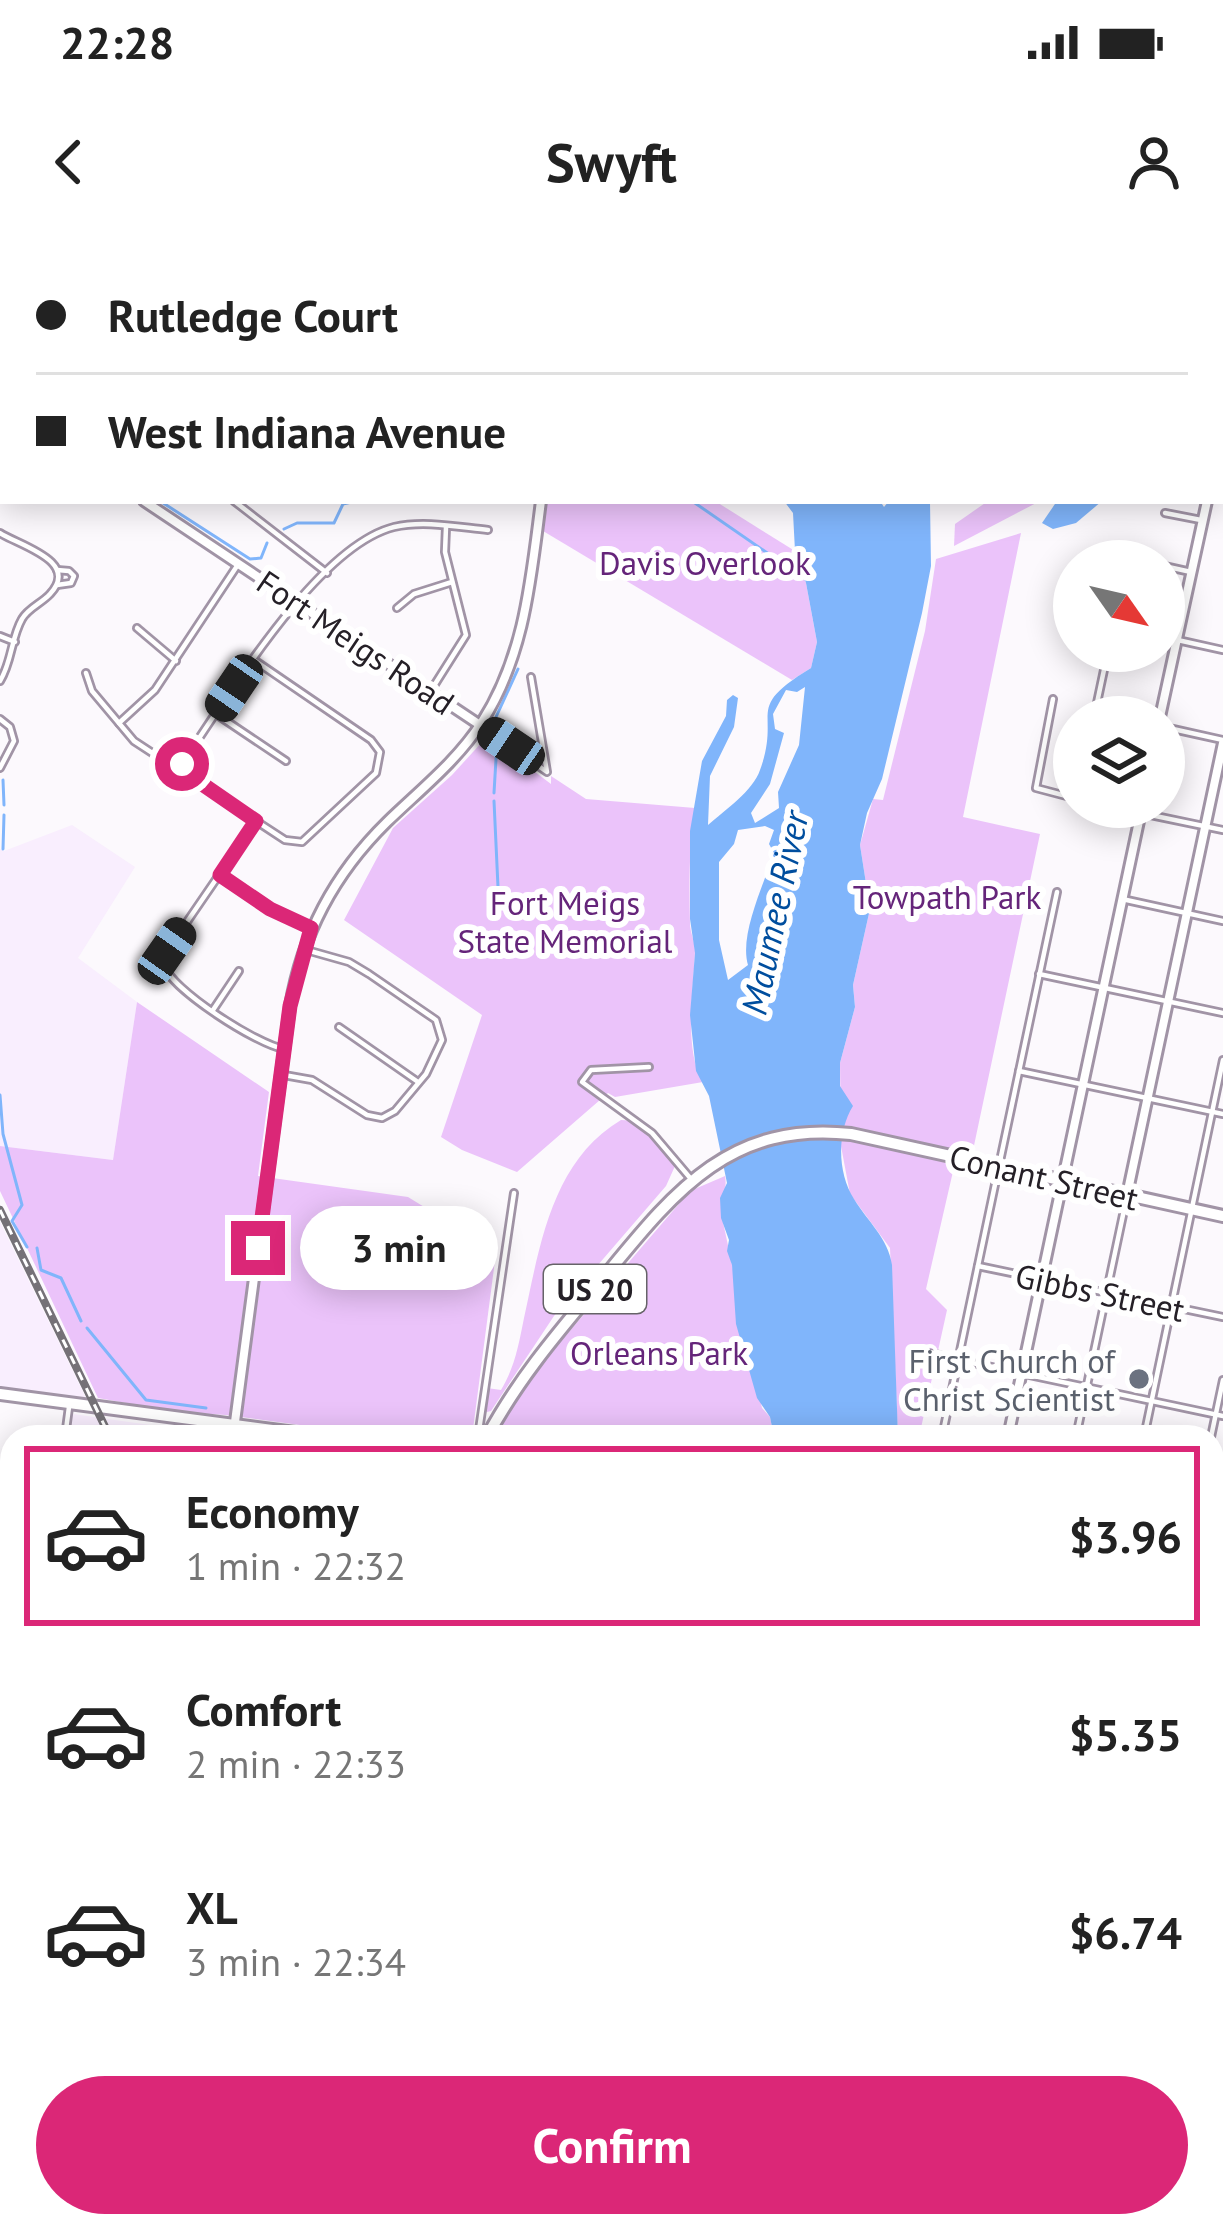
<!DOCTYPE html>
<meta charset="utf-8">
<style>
:root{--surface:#fff;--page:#f2f2f2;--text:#222;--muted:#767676;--line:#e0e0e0;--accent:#db2777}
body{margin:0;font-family:"PT Sans",sans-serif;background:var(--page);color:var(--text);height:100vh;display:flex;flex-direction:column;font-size:45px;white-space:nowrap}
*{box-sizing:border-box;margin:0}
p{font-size:39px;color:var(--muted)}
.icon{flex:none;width:66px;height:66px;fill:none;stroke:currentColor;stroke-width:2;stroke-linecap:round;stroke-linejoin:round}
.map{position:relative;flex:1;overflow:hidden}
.panel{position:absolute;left:0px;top:1185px;width:1224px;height:813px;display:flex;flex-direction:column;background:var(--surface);border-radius:36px 36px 0 0;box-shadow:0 6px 30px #0003}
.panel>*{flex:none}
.banner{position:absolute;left:0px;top:0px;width:1224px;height:264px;box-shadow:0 6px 30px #0003;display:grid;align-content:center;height:264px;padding:0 36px;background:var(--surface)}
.needle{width:78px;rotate:124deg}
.fabs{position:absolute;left:1053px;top:300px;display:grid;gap:24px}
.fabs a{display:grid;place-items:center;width:132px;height:132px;border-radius:50%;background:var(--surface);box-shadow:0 6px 30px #0003;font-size:60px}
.end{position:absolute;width:54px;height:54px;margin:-27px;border:15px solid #db2777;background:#fff;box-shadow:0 0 0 6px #fff}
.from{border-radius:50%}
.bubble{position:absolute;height:84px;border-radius:42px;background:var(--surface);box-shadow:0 6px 30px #0003;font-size:39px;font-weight:600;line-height:84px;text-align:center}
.car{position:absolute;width:36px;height:72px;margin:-36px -18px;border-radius:15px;box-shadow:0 0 9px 3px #0007;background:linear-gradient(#222 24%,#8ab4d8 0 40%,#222 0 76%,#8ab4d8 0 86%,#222 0)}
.banner b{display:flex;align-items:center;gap:42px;height:114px;font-size:45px}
.banner b+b{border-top:3px solid var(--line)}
.banner i{width:30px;height:30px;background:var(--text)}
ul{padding:21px 0 0;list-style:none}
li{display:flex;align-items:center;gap:36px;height:180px;margin:0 24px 18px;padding:0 12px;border:6px solid transparent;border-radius:0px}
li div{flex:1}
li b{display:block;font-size:45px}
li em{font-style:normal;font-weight:600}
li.active{border-color:var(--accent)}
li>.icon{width:108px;height:108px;stroke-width:1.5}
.action{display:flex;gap:24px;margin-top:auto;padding:24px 36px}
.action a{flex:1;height:138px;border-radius:72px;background:var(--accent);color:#fff;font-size:48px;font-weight:600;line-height:138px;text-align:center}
.status{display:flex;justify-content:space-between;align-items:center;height:84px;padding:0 60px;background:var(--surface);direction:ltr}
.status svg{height:33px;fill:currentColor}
header{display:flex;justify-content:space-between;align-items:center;height:156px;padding:0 36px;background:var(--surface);font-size:54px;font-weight:600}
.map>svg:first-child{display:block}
</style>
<div class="status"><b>22:28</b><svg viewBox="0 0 49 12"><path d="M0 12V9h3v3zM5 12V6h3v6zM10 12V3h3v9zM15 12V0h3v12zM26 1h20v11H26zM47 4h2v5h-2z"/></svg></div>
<header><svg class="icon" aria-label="back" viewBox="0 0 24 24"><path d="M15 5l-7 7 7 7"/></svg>Swyft<svg class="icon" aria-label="person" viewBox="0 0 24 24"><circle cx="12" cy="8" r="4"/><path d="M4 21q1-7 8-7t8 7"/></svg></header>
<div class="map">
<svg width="1223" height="1996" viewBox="0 0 1223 1996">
<rect width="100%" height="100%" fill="#fcf9fd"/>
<g fill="#f9eefe">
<path d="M72,585L135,627L78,718L137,762L113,920L0,906V609L4,611Z"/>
<path d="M0,982L87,1160L0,1149Z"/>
<path d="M66,1173L234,1197H63Z"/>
</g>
<g fill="#ebc3fa">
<path d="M811,0H1000L996,3Z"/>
<path d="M541,261H715L795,311L806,343L817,402L811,428L792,440L538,288Z"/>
<path d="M988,261H1040L954,306L955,284Z"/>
<path d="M1021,293L963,577L1040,594L972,915L957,914L926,1049L947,1070L919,1197H898L890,1008L850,954L841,906L840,823L855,767L853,745L870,669L860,605L873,559L883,560L925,391L936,319Z"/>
<path d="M483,501L498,504L551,544V536L586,559L695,568C689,606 689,645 690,683C690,692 695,702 695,711C694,747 683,810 703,842L615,857L608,853L517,932L462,910L441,897L482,775L344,680L393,588L452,535Z"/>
<path d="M137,762L269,852L258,936L408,957L434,973L448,975L497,1005L472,1197H388L226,1175L176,1172L98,1158L0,951V906L113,920Z"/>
<path d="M621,880C646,880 661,907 675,926L666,946L554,1076L491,1171L483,1173L487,1148L501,1150C515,1127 519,1103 524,1078C540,1005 552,921 621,880Z"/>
<path d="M725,936C728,951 719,967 723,982C736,1042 748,1106 762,1168L770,1177L774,1197H670L639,1191L637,1197H496L524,1144L690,951Z"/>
<path d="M690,1986H865L867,1996H695Z"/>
<path d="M889,1986H1099L1091,1996H890Z"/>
</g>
<g fill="#80b5fb" fill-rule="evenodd">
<path d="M784,261H880L884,267L889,261H930L931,326L922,373L882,539L867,573L860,605L870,669L853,745L855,767L840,823V846L853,866C837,891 837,933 854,959C868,982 888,998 892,1025L898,1197H774L770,1177L757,1158L736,1084L732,1025L727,1011L729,1000L721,978L720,958L727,943L709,856L696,831L690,775L695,713L690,679V591L702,521L726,476L727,460L733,455L738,458L734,487L710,536L708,585C725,570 753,551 760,530C782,470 742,470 811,428L817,402L806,343L795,311L793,273ZM805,447L799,505L778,552L779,568L755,583L751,573L770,544L784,493L775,489L773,474L786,450L797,452ZM765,586L774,590L769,604L774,613C764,644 739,695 748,725L728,740L719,700V622L734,604L738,590Z"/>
<path d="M1057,261H1102L1076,283L1053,289L1042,283Z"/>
<path d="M1212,1636L1223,1667V1962L1208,1996H1091L1099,1986H1212Z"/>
<path d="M490,1986H690L695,1996H493Z"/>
</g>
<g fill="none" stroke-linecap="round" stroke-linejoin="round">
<g stroke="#80b5fb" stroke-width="3">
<path d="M0,151L3,153"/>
<path d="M1221,212L1223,208"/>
<path d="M160,261L250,319L261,318L267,303"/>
<path d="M692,261L805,339"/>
<path d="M284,289L297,283H334L343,264L356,261"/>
<path d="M496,477L518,429"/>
<path d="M3,540L4,565"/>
<path d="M494,553L497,502"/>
<path d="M494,561L498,647"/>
<path d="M3,609L4,575"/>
<path d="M0,855L3,894L22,965L12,981L27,1007"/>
<path d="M37,1008L41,1030L61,1038L81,1081"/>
<path d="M87,1088L146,1160L206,1168"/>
</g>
<g stroke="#a194a6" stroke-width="10">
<g id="street">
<path d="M192,0L194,3"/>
<path d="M369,0L375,3"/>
<path d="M412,0L414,3"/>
<path d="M489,0L490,3"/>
<path d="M71,3V0"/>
<path d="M254,3L256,1"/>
<path d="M393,3L399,0"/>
<path d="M0,111L3,113"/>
<path d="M234,261L327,333"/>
<path d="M1165,273L1201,280"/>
<path d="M0,293C18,305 81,321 50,354C42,363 28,368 22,379C11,398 12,422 0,441"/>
<path d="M1135,320L1140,321"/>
<path d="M1164,326L1191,332"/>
<path d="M57,345L71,343L74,336L69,331L57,330"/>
<path d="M397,368L414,354L452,342"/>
<path d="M137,388L176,421"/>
<path d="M0,396L15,402"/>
<path d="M1164,397L1223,410"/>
<path d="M86,433L92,451L134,501L285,600L302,602L376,533L380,512L371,500L254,420"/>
<path d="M430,452L466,395L445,312L446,287"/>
<path d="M1053,459L1036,548L1074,558"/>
<path d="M1095,473L1114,477"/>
<path d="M216,474L286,521"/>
<path d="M1094,477L1108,411"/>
<path d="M0,479L10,487L14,501L0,528"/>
<path d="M119,483L155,450L237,326"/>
<path d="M480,485L547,532L531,437"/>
<path d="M1164,487L1223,500"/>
<path d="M179,528C225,462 315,307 394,287C424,280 458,287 488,290"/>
<path d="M1112,567L1223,590"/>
<path d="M256,581L167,711L164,725C170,749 258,805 284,809"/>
<path d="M220,635L277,673L311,688"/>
<path d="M1122,659L1223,681"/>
<path d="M1039,734L1223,773"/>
<path d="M213,770L239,731"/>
<path d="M339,787L418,842"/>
<path d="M649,827L591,830L582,842L652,893L691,939"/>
<path d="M1019,831L1223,874"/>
<path d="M284,835L312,840L367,875L382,878L395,871L426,834L442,800L436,780L369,734L349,722L303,709"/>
<path d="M1000,921L1057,652"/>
<path d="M978,1026L1223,1077"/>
<path d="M921,1112L957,1118"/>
<path d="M958,1120L1223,1176"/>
<path d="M65,1197L69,1167"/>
<path d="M478,1197L514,953"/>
<path d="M942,1197L997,935"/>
<path d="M1076,1197L1127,956"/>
<path d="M1144,1197L1223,820"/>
<path d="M1211,1197L1223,1140"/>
<path d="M1212,1266L1223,1268"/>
<path d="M0,1336L12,1338"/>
<path d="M1212,1358L1223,1360"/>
<path d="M0,1454L12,1456"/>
<path d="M0,1459L12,1470"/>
<path d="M1214,1501L1223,1460"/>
<path d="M0,1573L12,1574"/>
<path d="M0,1685L12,1596"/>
<path d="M0,1691L12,1692"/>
<path d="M0,1933L12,1935"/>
<path d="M393,1986L456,1996"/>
<path d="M41,1996L42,1986"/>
<path d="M215,1996L217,1986"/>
<path d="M293,1996L294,1986"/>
</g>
</g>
<g stroke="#a194a6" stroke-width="14">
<g id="secondary">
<path d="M575,3V0"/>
<path d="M0,163L3,165"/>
<path d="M1221,221L1223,217"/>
<path d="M144,261L480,485"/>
<path d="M1160,477L1207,261"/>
<path d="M1127,955L1223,503"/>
<path d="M233,1197L290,766C302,694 334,634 387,582C420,550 457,521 482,482C525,415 531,338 541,261"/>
<path d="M1008,1197L1142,567"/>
<path d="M1212,1503L1223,1535"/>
<path d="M373,1996L375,1986"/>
</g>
</g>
<g stroke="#a194a6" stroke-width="16">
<g id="primary">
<path d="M0,1154L326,1197"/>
<path d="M487,1197C517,1141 555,1096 596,1047C668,960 724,880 851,894L1223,976"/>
<path d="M0,1812L12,1813"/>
<path d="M125,1996L127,1986"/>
</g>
</g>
<use href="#street" stroke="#fff" stroke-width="4.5"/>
<use href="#secondary" stroke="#fff" stroke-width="8"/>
<use href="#primary" stroke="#fff" stroke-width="10"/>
<g stroke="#757177" stroke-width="8">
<g id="rail">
<path d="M0,970L110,1197"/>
<path d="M208,1996L210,1986"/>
</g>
</g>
<use href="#rail" stroke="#fff" stroke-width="3" stroke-dasharray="9" stroke-linecap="butt"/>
</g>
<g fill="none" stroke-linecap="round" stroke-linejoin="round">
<path stroke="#db2777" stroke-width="15" d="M182,524L179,528L256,581L220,635L270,669L311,688L290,766L258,1008"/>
</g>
<circle fill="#6b7280" stroke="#fff" stroke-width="4.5" cx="1139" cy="1139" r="12"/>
<g text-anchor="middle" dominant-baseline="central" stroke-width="12" stroke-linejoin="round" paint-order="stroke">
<rect fill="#fff" stroke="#666368" stroke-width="3" x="544" y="1025" width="102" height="48" rx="9"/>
<g font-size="30" font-weight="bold" fill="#252027">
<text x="595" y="1049">US 20</text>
</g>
<g font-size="33" fill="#65257a" stroke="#fff">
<text x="705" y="322">Davis Overlook</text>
<text x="947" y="656">Towpath Park</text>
<text x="565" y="662">Fort Meigs<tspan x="565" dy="38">State Memorial</tspan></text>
<text x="659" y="1112">Orleans Park</text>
</g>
<g font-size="33" fill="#252027" stroke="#fff">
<text transform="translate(356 402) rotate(34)">Fort Meigs Road</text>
<text transform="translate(1044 937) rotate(13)">Conant Street</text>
<text transform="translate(1100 1052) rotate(12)">Gibbs Street</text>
</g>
<g font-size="33" fill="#5b616d" stroke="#fff" text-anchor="end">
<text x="1115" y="1120">First Church of<tspan x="1115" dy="38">Christ Scientist</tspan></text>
</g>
<g font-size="36" font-style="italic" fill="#004e9e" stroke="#fff">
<text transform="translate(774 673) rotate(-78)">Maumee River</text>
</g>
</g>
</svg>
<div class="fabs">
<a><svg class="needle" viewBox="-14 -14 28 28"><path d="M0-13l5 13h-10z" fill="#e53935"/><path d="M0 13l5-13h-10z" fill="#767676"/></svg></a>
<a><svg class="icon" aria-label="layers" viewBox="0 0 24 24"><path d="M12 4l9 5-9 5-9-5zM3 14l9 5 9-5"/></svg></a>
</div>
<i class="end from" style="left:182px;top:524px"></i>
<i class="end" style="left:258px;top:1008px"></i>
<div class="bubble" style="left:300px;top:966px;width:198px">3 min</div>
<i class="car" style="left:234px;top:448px;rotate:214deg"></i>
<i class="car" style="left:511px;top:506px;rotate:304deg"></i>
<i class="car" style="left:167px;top:711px;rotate:35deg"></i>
<div class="banner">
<b><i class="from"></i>Rutledge Court</b>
<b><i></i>West Indiana Avenue</b>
</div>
<section class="panel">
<ul>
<li class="active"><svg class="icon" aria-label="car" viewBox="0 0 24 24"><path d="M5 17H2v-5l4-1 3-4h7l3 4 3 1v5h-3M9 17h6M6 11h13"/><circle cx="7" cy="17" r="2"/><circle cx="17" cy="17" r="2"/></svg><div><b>Economy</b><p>1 min · 22:32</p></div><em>$3.96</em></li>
<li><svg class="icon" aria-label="car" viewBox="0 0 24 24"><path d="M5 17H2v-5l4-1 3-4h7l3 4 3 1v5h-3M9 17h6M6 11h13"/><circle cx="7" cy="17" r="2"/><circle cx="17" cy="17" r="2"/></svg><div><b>Comfort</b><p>2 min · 22:33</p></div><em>$5.35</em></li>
<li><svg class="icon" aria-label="car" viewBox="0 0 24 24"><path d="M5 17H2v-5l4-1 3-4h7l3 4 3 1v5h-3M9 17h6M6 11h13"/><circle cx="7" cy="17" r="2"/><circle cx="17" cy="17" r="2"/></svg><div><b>XL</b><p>3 min · 22:34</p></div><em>$6.74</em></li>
</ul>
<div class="action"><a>Confirm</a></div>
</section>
</div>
